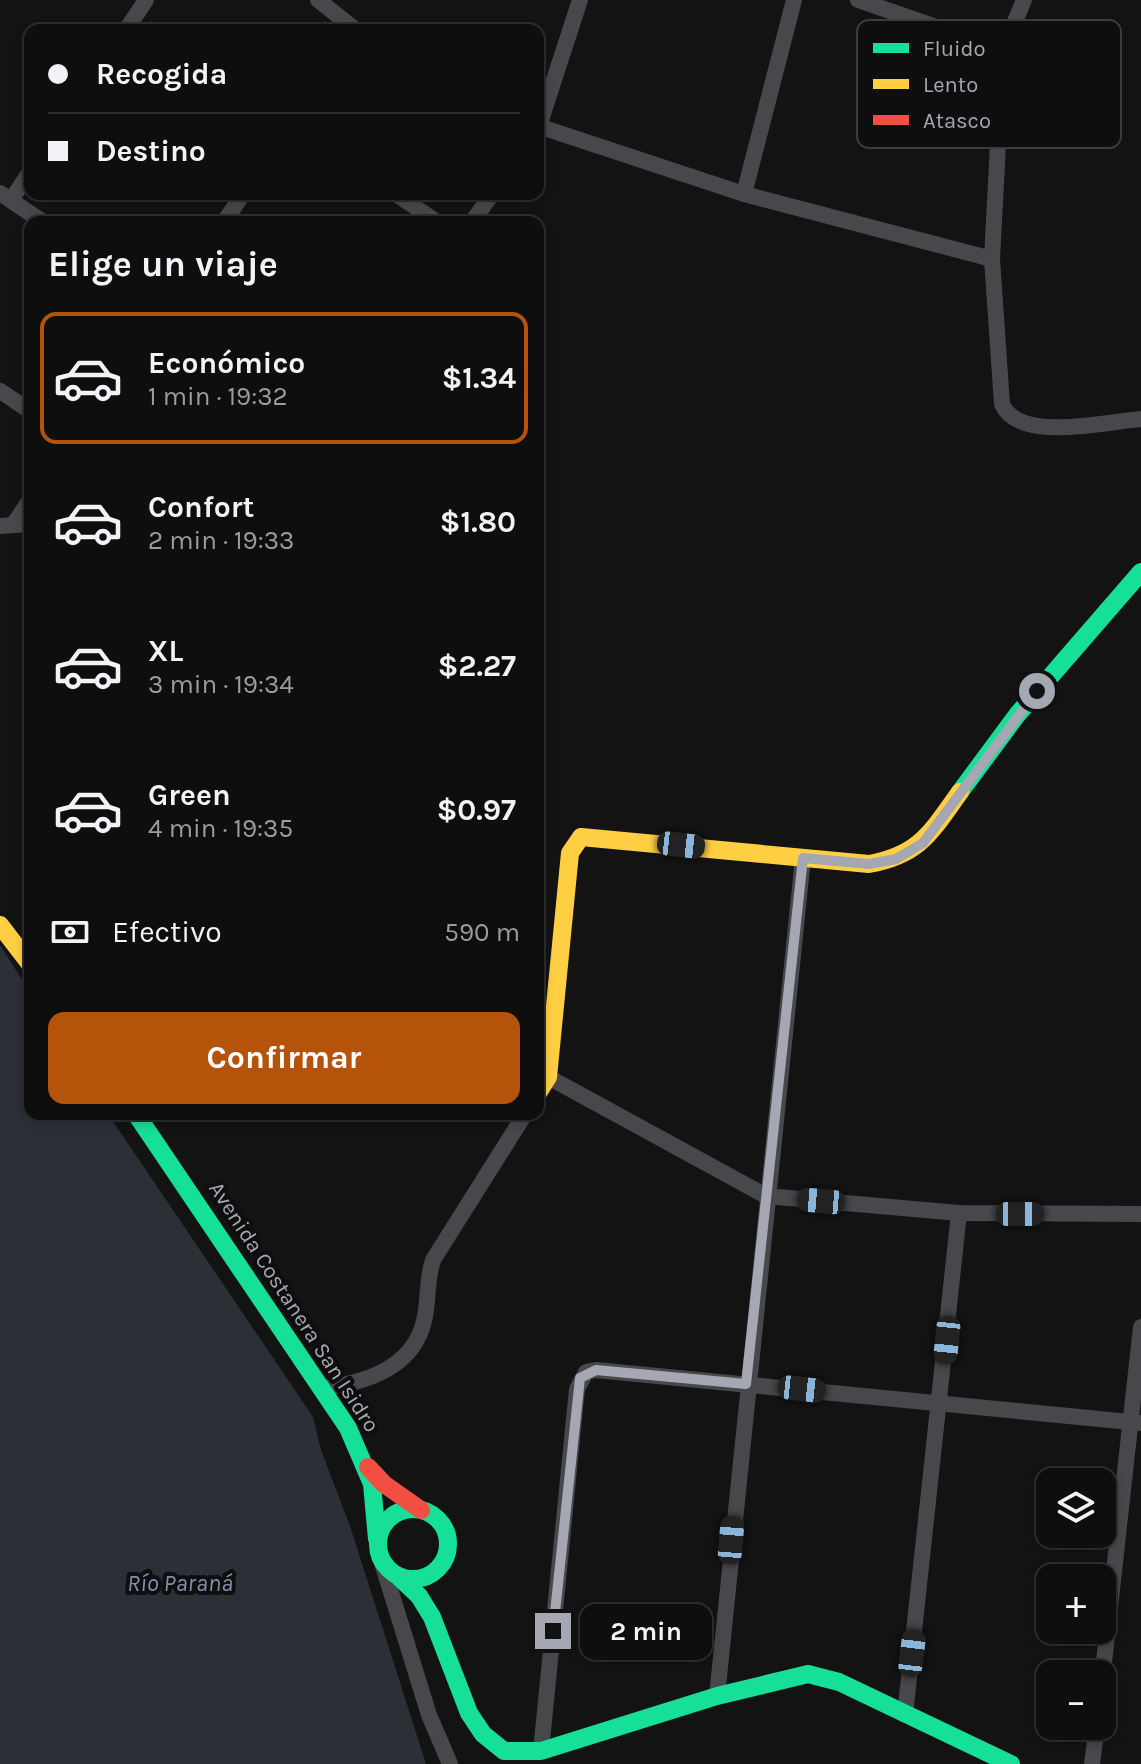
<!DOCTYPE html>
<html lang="es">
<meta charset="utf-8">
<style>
:root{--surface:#0e0e0f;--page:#171718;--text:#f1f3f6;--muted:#9b9c9e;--line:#2e2e2f;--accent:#b45309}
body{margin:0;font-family:Karla,sans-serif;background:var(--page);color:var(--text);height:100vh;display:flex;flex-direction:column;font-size:30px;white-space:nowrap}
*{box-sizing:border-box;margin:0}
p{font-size:26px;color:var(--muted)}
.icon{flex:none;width:44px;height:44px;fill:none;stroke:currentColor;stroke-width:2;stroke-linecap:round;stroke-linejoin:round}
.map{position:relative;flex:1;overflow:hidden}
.panel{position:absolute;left:24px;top:216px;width:520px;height:904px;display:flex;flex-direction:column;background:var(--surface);border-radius:16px;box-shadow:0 4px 12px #0003,0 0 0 2px var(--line)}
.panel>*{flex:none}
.guide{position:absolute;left:24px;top:24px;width:520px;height:176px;border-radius:16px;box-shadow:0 4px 12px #0003,0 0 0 2px var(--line);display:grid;align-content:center;height:176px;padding:0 24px;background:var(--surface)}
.buttons{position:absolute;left:1036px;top:1468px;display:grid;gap:16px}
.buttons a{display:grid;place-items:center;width:80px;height:80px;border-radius:16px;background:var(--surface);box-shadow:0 4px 12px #0003,0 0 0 2px var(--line);font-size:40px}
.end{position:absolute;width:36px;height:36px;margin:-18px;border:10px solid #a5a8b3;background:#111;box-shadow:0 0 0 4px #111}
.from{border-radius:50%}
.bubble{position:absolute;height:56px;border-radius:16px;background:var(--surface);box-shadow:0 4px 12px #0003,0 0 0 2px var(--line);font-size:26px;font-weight:700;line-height:56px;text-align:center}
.car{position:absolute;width:24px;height:48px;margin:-24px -12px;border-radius:10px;box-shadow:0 0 6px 2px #0007;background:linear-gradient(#222 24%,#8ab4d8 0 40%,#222 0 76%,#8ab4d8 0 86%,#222 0)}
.guide b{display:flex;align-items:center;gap:28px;height:76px;font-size:30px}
.guide b+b{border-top:2px solid var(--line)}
.guide i{width:20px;height:20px;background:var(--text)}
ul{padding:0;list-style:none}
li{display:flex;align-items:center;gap:24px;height:132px;margin:0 16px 12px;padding:0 8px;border:4px solid transparent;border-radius:16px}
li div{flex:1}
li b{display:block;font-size:30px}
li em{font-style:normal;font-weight:700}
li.active{border-color:var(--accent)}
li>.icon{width:72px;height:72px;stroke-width:1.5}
h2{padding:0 24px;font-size:36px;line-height:96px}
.pay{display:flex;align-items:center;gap:20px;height:88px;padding:0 24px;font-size:30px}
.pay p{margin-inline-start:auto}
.primary-button{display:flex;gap:16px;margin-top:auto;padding:16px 24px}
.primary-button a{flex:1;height:92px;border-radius:16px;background:var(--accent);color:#fff;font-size:32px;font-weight:700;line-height:92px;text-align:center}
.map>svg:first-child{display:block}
</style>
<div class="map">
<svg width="1141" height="1764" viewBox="0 0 1141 1764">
<rect width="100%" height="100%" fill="#131314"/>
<path fill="#2b3037" d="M0,945L30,992V1114H108L313,1417L321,1450L350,1526L426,1764H0Z"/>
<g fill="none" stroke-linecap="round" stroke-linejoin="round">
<g stroke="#47484c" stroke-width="16">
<path d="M318,0L356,30"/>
<path d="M858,0L1003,50"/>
<path d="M1024,0L1003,50L992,259L1002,404C1019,443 1104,422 1141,419"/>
<path d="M126,30L146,0"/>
<path d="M538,126L744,194L992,259"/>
<path d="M538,129L580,0"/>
<path d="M0,193L43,222"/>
<path d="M396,194L437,222"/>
<path d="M744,194L794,0"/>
<path d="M11,200L30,172"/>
<path d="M224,222L243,194"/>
<path d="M472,222L492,194"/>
<path d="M0,391L30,411"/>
<path d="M13,525L30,500"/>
<path d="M0,526L30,524"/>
<path d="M539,1072L766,1196L959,1213L1141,1214"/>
<path d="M323,1388C365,1383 413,1368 424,1321C429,1301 426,1281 433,1260L525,1114"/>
<path d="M382,1563L429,1715L450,1764"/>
<path d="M1102,1680L1141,1327"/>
<path d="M717,1696L803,858"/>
<path d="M905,1715L959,1213"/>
<path d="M541,1751L577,1389L586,1372L596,1370L1141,1423"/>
<path d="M1092,1764L1097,1726"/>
</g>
<g stroke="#16e098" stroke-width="18">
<path d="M960,792L1017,715L1141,572"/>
<path d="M136,1114L348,1428L372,1484L377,1539"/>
<circle cx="413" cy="1544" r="35"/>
<path d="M400,1578L419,1596L432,1617L469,1713L483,1734L504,1751H541L717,1696L808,1674L839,1682L1011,1764"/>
</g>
<g stroke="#ffcf43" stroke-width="18">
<path d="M0,925L30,964"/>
<path d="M538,1093L548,1077L570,853L581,837L869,864C920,855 931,832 960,792"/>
</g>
<path stroke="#f24e42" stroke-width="18" d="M368,1467L384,1484L421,1510"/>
</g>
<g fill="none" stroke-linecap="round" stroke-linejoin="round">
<path stroke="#a5a8b3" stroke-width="10" d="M553,1631L580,1378L596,1370L746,1384L803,858L869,864L896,859L923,843L1037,691"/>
</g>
<g text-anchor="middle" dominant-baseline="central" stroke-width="8" stroke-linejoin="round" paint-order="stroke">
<g font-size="22" fill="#a5a8b3" stroke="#0e0e0f">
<text transform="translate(294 1307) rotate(57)">Avenida Costanera San Isidro</text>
</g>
<g font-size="24" font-style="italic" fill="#7f90ab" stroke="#0e0e0f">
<text x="180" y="1583">Río Paraná</text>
</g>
</g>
<rect x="857" y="20" width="264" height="128" rx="12" fill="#0e0e0f" stroke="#3b3c40" stroke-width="2"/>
<rect x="873" y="43" width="36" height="10" fill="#16e098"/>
<rect x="873" y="79" width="36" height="10" fill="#ffcf43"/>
<rect x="873" y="115" width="36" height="10" fill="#f24e42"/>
<g font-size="22" fill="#a5a8b3">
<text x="923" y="56">Fluido</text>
<text x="923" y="92">Lento</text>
<text x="923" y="128">Atasco</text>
</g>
</svg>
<div class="buttons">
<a><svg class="icon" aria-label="layers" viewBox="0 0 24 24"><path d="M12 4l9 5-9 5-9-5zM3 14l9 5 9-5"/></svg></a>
<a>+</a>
<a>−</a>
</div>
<i class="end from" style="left:1037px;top:691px"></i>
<i class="end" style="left:553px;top:1631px"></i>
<div class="bubble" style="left:580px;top:1604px;width:132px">2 min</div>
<i class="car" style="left:681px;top:845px;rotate:96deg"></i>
<i class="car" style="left:821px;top:1201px;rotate:275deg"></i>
<i class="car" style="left:1020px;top:1214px;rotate:90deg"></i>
<i class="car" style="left:947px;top:1340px;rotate:186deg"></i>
<i class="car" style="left:802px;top:1389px;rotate:96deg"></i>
<i class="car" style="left:731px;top:1540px;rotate:5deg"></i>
<i class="car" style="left:912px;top:1653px;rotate:7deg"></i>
<div class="guide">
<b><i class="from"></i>Recogida</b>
<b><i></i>Destino</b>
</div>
<section class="panel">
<h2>Elige un viaje</h2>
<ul>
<li class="active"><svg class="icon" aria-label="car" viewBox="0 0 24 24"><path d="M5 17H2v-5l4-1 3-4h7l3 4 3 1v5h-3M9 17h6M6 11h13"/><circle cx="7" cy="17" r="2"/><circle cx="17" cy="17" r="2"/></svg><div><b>Económico</b><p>1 min · 19:32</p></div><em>$1.34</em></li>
<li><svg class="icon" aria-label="car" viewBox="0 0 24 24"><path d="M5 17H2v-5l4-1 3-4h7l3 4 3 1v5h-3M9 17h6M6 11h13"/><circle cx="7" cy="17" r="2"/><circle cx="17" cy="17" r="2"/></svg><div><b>Confort</b><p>2 min · 19:33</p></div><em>$1.80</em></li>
<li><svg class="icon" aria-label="car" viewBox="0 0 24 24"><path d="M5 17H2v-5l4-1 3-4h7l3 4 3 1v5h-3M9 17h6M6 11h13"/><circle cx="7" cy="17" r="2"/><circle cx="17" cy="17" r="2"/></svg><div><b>XL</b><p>3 min · 19:34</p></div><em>$2.27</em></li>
<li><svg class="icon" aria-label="car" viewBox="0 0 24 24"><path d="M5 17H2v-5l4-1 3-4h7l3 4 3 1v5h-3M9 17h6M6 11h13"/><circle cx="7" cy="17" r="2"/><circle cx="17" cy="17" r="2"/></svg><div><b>Green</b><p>4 min · 19:35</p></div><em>$0.97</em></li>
</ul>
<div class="pay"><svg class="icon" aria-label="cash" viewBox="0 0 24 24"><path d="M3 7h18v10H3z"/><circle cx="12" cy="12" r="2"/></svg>Efectivo<p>590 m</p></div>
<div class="primary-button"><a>Confirmar</a></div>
</section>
</div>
